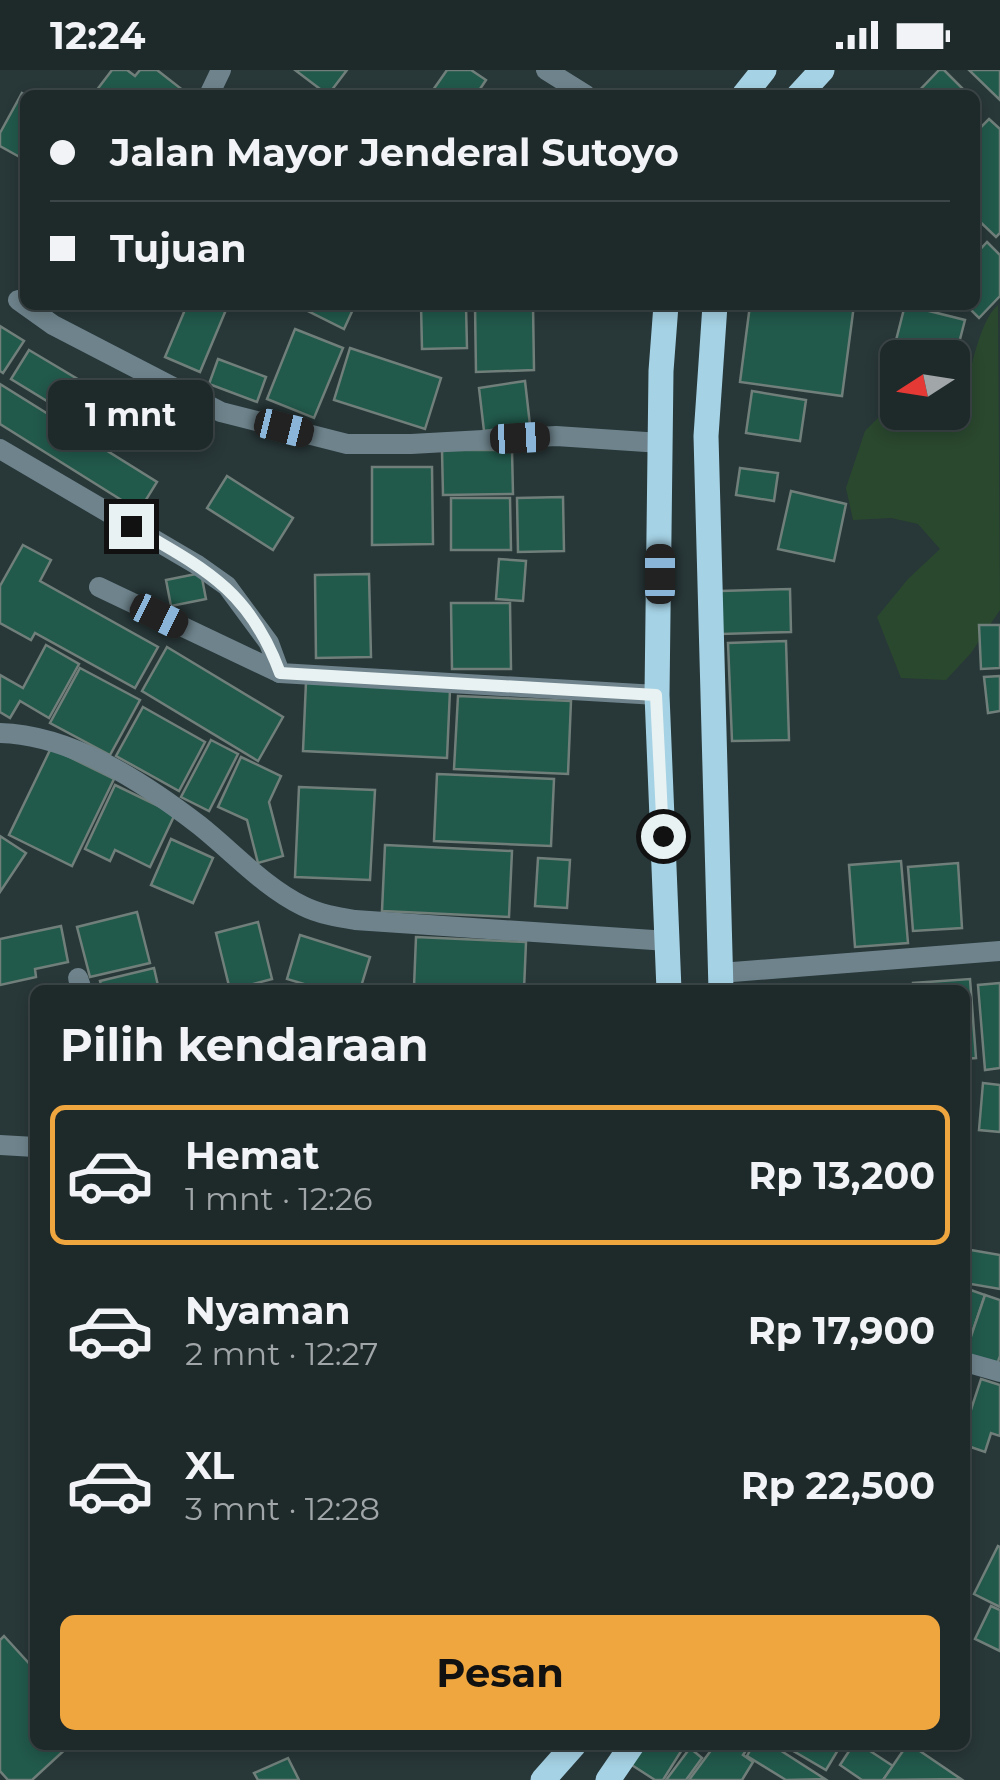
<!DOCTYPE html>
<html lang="id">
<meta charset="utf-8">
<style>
:root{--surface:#1e292a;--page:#2b3536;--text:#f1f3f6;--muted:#a1a6a8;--line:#3c4547;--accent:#f0a63f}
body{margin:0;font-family:Montserrat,sans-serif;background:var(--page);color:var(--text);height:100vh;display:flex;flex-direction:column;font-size:38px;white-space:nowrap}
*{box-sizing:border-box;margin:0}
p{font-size:32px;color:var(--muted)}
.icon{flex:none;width:55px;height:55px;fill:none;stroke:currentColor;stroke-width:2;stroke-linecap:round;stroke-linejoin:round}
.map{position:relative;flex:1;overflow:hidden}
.details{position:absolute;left:30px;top:915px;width:940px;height:765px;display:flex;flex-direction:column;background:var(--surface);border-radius:15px;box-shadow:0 5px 15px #0003,0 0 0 2px var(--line)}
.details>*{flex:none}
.guide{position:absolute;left:20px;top:20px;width:960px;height:220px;border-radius:15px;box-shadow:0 5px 15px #0003,0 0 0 2px var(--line);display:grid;align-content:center;height:220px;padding:0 30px;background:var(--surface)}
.needle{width:65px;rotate:258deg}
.tools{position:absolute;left:880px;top:270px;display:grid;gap:20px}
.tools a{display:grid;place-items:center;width:90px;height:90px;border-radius:15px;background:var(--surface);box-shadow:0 5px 15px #0003,0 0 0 2px var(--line);font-size:50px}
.end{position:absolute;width:45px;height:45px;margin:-22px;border:12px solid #e9f2f2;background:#111;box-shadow:0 0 0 5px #111}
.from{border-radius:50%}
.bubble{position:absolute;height:70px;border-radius:15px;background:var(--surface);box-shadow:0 5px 15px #0003,0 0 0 2px var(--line);font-size:32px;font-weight:700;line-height:70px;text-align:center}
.car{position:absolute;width:30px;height:60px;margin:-30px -15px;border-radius:12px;box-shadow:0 0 8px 2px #0007;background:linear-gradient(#222 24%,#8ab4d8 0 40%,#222 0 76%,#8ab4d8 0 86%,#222 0)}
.guide b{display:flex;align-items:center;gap:35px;height:95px;font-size:38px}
.guide b+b{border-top:2px solid var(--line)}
.guide i{width:25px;height:25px;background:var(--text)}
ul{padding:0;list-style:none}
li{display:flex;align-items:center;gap:30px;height:140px;margin:0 20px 15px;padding:0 10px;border:5px solid transparent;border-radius:15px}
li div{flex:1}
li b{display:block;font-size:38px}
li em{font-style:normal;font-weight:700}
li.on{border-color:var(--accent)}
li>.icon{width:90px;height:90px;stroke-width:1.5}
h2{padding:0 30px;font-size:45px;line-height:120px}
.primary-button{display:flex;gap:20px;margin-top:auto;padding:20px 30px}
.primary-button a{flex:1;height:115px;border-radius:15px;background:var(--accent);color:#111;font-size:40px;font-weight:700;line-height:115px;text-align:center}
.status{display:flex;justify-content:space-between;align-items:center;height:70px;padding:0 50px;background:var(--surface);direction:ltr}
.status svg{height:28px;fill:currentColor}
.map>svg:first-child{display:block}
</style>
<div class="status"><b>12:24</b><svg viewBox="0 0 49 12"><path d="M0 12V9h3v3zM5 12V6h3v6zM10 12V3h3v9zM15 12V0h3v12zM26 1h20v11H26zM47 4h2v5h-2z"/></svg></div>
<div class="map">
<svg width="1000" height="1710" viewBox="0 0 1000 1710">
<rect width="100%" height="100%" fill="#283738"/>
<path fill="#2a482e" d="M998,235L1000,540L971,583L946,610L901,608L877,547L908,509L940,479L918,454L891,448L853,450L846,418L865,361L889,337L897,339L898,342L925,345L952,342L953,333L964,328C970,304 979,251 998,235Z"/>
<g fill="#21594b" stroke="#707f7a" stroke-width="2.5">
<path d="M112,0H127L135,6L140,0H157L184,21L182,25H93Z"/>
<path d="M295,0H347L328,25Z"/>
<path d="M447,0H471L486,10L476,25H440L433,20Z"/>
<path d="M939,0H944L969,25H915Z"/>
<path d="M969,0H1000V30Z"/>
<path d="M22,23L26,25L25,90L0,76V63Z"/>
<path d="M989,49L1000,59V163L996,167L975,147V63Z"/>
<path d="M987,172L1000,185V226L979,248L966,235H975V185Z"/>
<path d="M187,235H228L200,302L165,287Z"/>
<path d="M310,235H355L344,259L308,241Z"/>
<path d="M421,235H466L467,278L422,279Z"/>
<path d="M475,235H533L534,300L476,302Z"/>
<path d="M750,235H854L842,326L740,312Z"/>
<path d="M905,235L965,250L952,300V288L892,286Z"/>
<path d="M0,256L24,271L3,303L0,301Z"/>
<path d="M295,259L343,278L314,348L267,329Z"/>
<path d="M350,278L441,308L425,359L334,330Z"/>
<path d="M29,280L96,320L78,350L11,309Z"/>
<path d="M218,289L266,307L257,332L209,314Z"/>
<path d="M525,311L530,355L484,361L479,318Z"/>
<path d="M0,314L157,412L139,441L0,354Z"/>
<path d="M752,321L806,330L800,371L746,363Z"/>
<path d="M442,380H512L513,424L443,425Z"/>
<path d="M372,397H432L433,474L372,475Z"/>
<path d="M740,398L778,403L774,431L736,425Z"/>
<path d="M227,406L293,448L273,480L207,438Z"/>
<path d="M791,421L846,434L834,491L778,479Z"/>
<path d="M563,427L564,481L518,482L517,428Z"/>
<path d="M451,428H510L511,480H451Z"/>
<path d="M23,475L51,490L40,511L158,577L135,618L35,563L31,570L0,553V516Z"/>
<path d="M499,489L526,491L523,531L496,529Z"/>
<path d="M201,503L206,529L171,536L166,510Z"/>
<path d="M369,504L371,587L316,588L315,505Z"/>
<path d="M790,519L791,562L721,564L720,521Z"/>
<path d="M451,533H510L511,599H452Z"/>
<path d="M979,555H1000V598L981,599Z"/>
<path d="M786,571L789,670L732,671L728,573Z"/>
<path d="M46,575L79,594L49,648L20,631L10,648L0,642V605L23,618Z"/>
<path d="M167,577L283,647L258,691L142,621Z"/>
<path d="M80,598L140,630L110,685L50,653Z"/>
<path d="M1000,606V641L988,643L984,607Z"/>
<path d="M306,612L450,620L447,688L303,681Z"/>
<path d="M458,626L571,631L568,704L454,699Z"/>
<path d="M143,637L205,672L179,721L116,686Z"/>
<path d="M211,670L238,684L209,741L181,727Z"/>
<path d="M51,678L114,709L72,796L9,765Z"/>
<path d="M241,687L281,706L269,732L283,786L258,793L247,750L218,737Z"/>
<path d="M437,704L554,709L551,776L434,771Z"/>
<path d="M115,715L175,744L150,797L115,780L110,791L85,779Z"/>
<path d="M299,717L375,720L370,810L295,807Z"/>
<path d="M0,766L26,783L0,822Z"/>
<path d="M171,769L213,788L193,833L151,815Z"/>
<path d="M385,775L512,781L509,847L382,841Z"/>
<path d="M538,788L570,790L567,838L535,836Z"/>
<path d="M901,791L908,873L855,877L849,795Z"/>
<path d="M958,793L962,858L913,861L908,797Z"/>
<path d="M137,842L150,893L90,907L77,857Z"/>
<path d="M258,852L272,909L230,920L216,863Z"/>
<path d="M61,856L68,892L35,899L36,907L0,915V869Z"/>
<path d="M300,865L370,887L360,920H324L287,909Z"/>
<path d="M416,867L526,872L524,920L414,917Z"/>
<path d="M154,898L159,920H102L100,911Z"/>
<path d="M970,909L976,988L965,989V920H913V913Z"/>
<path d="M1000,913V998L985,1000L978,915Z"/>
<path d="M983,1013L1000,1015V1062L979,1060Z"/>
<path d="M965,1179L1000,1185V1219L965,1213Z"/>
<path d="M965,1218L985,1225L965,1284Z"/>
<path d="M985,1225L1000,1230V1286L996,1297L965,1284Z"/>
<path d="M981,1309L1000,1315V1366L991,1363L985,1382L965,1375V1358Z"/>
<path d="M998,1476L1000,1477V1537L974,1524Z"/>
<path d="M991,1536L1000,1540V1581L975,1569Z"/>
<path d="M4,1566L35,1600V1675H70L32,1710H8L0,1701V1570Z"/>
<path d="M638,1675H685L663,1710H655L627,1692Z"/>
<path d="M715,1675H742L747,1679L743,1685L753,1692L742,1710H689Z"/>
<path d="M753,1675H772L825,1709L786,1710L747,1686Z"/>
<path d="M783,1675H841L826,1700Z"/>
<path d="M853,1675H861L893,1696L883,1710H862L840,1695Z"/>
<path d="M907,1675H911L961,1709L883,1710Z"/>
<path d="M690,1678L702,1688L686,1710H666Z"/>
<path d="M288,1688L299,1710H258L254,1703Z"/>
</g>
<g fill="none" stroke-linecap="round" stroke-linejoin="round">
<g stroke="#6e838c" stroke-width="20">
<path d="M546,0L586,25"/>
<path d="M209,25L221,0"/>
<path d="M18,230L53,255L221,342L347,374H411L556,366L661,373"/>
<path d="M0,379L196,494L227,516L269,573L280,603L657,625"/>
<path d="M99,517L280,603"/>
<path d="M0,663C72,665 143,712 199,755C233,782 264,817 303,836C319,844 337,847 355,850L668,871"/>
<path d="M720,903L1000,881"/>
<path d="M78,908L82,920"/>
<path d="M0,1075L35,1077"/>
<path d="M965,1292L1000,1302"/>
</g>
<g stroke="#a5d2e5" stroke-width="25">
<path d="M744,25L764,0"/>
<path d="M799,25L822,0"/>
<path d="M666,235L661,301L657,625L669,920"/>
<path d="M715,235L706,366L721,920"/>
<path d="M543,1710L574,1675"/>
<path d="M608,1710L632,1675"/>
</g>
</g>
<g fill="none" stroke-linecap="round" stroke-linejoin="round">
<path stroke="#e9f2f2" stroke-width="12" d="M131,456C203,498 249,519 280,603L656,625L663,766"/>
</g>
</svg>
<div class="tools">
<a><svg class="needle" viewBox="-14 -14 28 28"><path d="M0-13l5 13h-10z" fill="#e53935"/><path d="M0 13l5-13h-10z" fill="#a1a6a8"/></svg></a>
</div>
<i class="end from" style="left:663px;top:766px"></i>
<i class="end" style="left:131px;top:456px"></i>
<div class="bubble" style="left:48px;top:310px;width:165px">1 mnt</div>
<i class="car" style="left:284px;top:358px;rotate:104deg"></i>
<i class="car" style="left:520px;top:368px;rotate:87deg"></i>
<i class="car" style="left:660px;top:504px;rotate:0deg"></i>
<i class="car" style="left:159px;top:546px;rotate:116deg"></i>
<div class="guide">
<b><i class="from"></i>Jalan Mayor Jenderal Sutoyo</b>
<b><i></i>Tujuan</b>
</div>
<section class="details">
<h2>Pilih kendaraan</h2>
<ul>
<li class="on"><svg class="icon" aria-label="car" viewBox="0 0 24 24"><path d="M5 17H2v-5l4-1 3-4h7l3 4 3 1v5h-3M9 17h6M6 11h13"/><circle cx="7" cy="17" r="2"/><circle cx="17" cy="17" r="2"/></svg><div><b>Hemat</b><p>1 mnt · 12:26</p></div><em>Rp 13,200</em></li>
<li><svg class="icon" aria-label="car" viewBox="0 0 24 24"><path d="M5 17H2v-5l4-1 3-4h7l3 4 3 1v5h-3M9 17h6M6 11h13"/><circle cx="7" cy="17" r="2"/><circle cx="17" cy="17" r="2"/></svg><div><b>Nyaman</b><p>2 mnt · 12:27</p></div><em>Rp 17,900</em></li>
<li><svg class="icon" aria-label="car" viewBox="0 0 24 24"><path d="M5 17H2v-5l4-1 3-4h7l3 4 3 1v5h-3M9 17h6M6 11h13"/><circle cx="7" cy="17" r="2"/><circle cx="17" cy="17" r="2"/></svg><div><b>XL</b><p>3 mnt · 12:28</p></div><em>Rp 22,500</em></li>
</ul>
<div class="primary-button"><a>Pesan</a></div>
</section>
</div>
